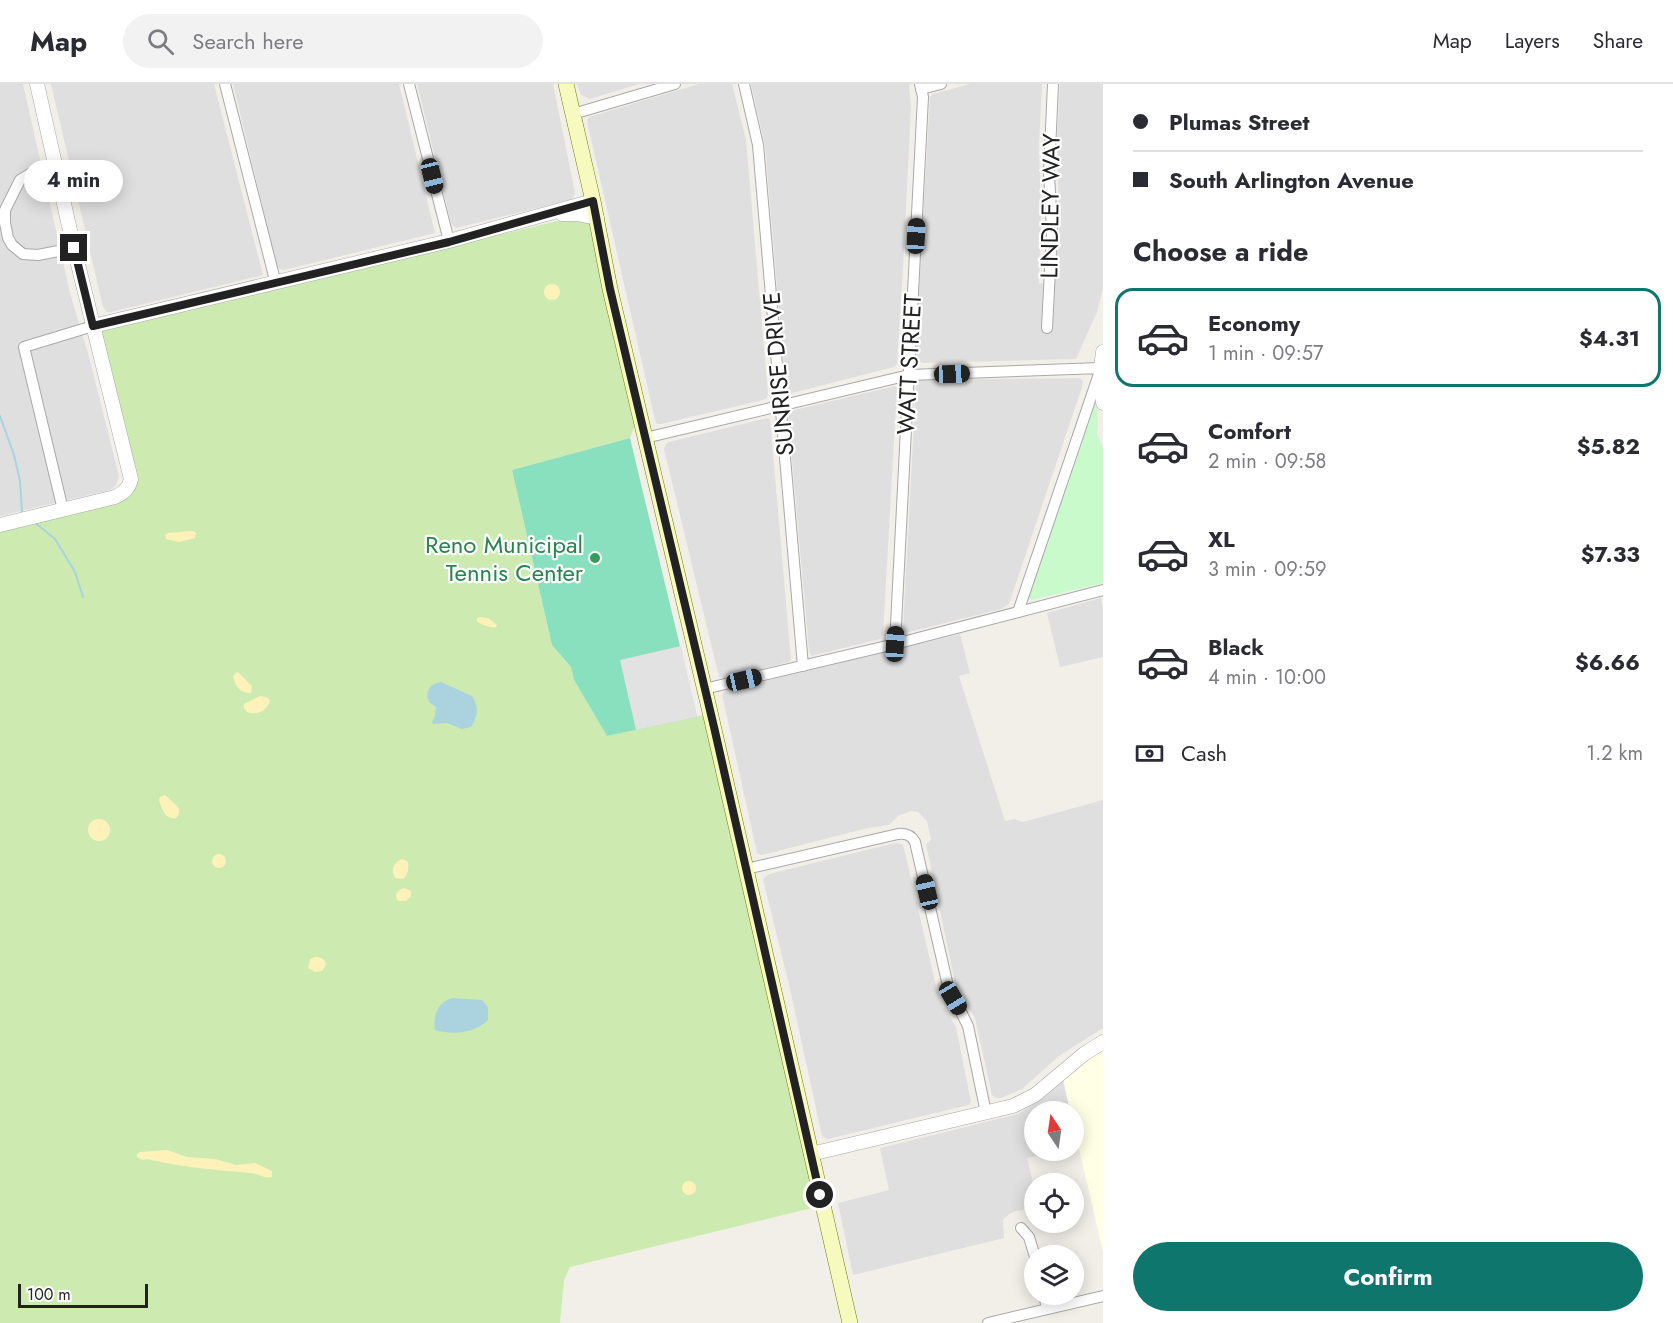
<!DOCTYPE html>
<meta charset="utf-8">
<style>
:root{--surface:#fff;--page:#f2f2f3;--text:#2b2b33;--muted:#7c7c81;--line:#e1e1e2;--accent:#0f766e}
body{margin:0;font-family:Jost,sans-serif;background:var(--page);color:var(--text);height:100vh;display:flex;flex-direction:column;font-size:22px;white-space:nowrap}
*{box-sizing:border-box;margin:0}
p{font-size:20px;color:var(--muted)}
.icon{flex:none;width:33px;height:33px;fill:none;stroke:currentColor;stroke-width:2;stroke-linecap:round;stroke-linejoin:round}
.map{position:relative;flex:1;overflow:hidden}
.sheet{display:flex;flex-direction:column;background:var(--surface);width:570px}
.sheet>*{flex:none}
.top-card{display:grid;align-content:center;height:132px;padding:0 30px;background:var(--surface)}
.needle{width:39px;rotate:347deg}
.tools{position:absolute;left:1024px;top:1017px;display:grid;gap:12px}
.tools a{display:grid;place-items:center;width:60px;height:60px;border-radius:50%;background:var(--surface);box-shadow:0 3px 15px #0003;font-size:30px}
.scale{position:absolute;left:18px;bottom:15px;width:130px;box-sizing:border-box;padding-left:6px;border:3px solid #222;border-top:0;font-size:16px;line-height:21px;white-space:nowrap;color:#222;-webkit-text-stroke:4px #fff;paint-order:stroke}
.end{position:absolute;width:27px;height:27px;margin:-14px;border:8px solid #222;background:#fff;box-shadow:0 0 0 3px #fff}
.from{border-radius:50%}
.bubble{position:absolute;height:42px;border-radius:21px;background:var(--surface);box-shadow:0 3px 15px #0003;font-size:20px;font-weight:700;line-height:42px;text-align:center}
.car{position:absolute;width:18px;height:36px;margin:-18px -9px;border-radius:8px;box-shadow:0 0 4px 2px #0007;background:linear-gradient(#222 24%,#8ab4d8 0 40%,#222 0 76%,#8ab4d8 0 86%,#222 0)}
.top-card b{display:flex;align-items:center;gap:21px;height:57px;font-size:22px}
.top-card b+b{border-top:2px solid var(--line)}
.top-card i{width:15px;height:15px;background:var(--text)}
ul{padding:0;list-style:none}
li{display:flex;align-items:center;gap:18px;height:99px;margin:0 12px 9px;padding:0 18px;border:3px solid transparent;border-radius:18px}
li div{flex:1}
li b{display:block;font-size:22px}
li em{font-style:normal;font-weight:700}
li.current{border-color:var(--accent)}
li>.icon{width:54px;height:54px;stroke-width:1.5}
h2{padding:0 30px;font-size:27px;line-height:72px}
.pay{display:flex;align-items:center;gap:15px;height:66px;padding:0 30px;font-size:22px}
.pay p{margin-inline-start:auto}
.button{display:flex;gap:12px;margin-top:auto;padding:12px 30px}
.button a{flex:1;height:69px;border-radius:36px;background:var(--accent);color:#fff;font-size:24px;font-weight:700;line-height:69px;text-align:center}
header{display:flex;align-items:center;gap:36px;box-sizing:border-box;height:84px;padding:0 30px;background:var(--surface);border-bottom:2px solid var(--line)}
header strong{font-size:28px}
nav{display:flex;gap:33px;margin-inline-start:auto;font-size:21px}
.search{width:420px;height:54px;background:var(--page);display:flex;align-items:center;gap:15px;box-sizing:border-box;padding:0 21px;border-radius:33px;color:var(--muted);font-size:22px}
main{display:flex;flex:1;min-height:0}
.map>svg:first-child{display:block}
</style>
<header>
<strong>Map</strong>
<div class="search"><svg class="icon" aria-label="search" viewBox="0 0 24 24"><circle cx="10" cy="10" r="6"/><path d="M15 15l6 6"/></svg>Search here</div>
<nav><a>Map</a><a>Layers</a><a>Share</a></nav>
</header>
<main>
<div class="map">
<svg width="1103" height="1239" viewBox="0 0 1103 1239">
<rect width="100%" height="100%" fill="#f2efe9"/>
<g fill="#e0dfdf">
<path d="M0,0H23L70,209L89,273L119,392L116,401L110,406L0,432Z"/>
<path d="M51,0H214L263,191L111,228H107L103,223Z"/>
<path d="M233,0H399L435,149L284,186L280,185L277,183Z"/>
<path d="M417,0H553L575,109L574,112L571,116L456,144L454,143L451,139Z"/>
<path d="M577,0H639L590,15L581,11Z"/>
<path d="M699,0H732L746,56L768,310L767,314L763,316L661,340H657L655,336L587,37L589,33Z"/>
<path d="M751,0H909L911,24L903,183L897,280L894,283L788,310L786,307L765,62Z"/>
<path d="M970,0H1042L1039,60L1041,133L1039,200L1055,196L1059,141L1057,55L1060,0H1103V205L1097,228L1076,275L923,279L917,277L915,273L930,13L933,10Z"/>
<path d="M1080,294L1083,297L1082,303L1009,520L1001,525L905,549L903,545L916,300L919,296Z"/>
<path d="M895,302L897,305L883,550L880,555L811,572L809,566L788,331L790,327Z"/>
<path d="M767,334L770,335L791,576L789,578L724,594L719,593L664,365L666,360L669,358Z"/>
<path d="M1101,514L1103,525V573L1060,583L1047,529Z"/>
<path d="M960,550L970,589L959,592L1005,737L1015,735L1023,738L1103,716V944L1059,972L1022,1005L1001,1014H996L992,1011L975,934L956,903L926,760L931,756L927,737L918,728L911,727L898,732L889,741L868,744L770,769L761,771L757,769L722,610L725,607Z"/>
<path d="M895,759L902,760L904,764L938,911L942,921L947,928L956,943L971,1018L968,1021L828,1055L825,1054L822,1052L790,905L763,795L769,790Z"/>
<path d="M1063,997L1070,1027L1035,1028V1066L1059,1067L1027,1074L1035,1107L1023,1126L1016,1127L1009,1130L1003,1136L1004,1154L853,1191L838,1119L889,1106L880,1064L1018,1030L1045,1013Z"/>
</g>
<path fill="#ffffe5" d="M1103,959V1168L1074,1043V1028L1070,1027L1062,989Z"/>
<path fill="#cdebb0" d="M587,130L635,341L630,354L512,386L552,561L571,583L574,596L607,652L703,631L816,1123L570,1183L564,1196L560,1239H0V445L131,406L100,245Z"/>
<g fill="#fff1ba">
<circle cx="552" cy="208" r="8"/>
<path d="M193,447L196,449L195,454L179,458L166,455L165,451L168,449Z"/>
<path d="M480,533L488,534L497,541L496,543C491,544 481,541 477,537V534Z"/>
<path d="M237,588L239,589L252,602L251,609C240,610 235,601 233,592Z"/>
<path d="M260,612L266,613L270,616C268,627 256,632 247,628L244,624V620Z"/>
<path d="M165,711L176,721L179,725V730L176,734C165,736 162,725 159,716L160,713Z"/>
<circle cx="99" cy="746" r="11"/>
<circle cx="219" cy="777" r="7"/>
<path d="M403,775L408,778C409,783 408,792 403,795L395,794C390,786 394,777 403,775Z"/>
<path d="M404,804L411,807V812L406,817H398C393,810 398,806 404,804Z"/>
<path d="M315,873C321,873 325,875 326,881L322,887L315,888L308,884L310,875Z"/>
<path d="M167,1066L187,1073L215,1075L236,1081L255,1079L272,1087V1093C264,1095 258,1089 250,1089C216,1086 181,1083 147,1075L143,1076L137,1073V1070L140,1068Z"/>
<circle cx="689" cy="1104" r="7"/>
</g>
<path fill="#c8facc" d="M1096,310L1098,337L1097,349L1103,365V499L1031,516L1028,512Z"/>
<path fill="#88e0be" d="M630,354L697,633L607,652L574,596L571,583L552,561L512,386Z"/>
<path fill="#e2e2e2" d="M681,562L697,633L636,646L620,576Z"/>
<g fill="#aad3df">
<path d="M441,598L472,612C479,622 478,633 471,643L462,645L447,639L433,640L432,638L435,632L436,623L429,618C425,607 429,600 441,598Z"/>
<path d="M453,914L482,916L488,923V936C474,950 452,951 435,946C433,932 437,918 453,914Z"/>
</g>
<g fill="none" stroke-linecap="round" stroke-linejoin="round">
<g stroke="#aad3df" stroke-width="2">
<path d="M0,332L14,371L20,397L22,428L24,430"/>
<path d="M33,437L55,455L75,488L83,513"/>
</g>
<g stroke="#a9a9a9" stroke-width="12">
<g id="minor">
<path d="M225,0L276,200"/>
<path d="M409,0L449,157"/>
<path d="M744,0L758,61L803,582"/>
<path d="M921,5L941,0"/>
<path d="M573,30L675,0"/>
<path d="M55,82L38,85L20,96L5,126V139L8,154L12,161L23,170L38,171L74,164"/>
<path d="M1047,244L1052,147L1049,89L1053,0"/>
<path d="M645,354L909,291L1101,284L1018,528"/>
<path d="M63,426L24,263L93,242"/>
<path d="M895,560L923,13L920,0"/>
<path d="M704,605L895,560L1103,506"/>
<path d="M746,785L898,750C906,749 911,751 915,758L948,902L968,942L986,1029"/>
<path d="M1021,1144L1029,1153L1035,1173"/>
<path d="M1044,1210L1047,1225"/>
<path d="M988,1239L1103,1212"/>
</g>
</g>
<g stroke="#a9a9a9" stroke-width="15">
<g id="tertiary">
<path d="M562,130H577L597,134"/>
<path d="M93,242L449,157L593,117"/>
<path d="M1103,268L1101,284L1103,319"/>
<path d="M0,441L115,413C123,409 129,405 131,395L74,164L37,0"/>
<path d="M811,1070L1013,1022L1035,1011L1084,970L1103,958"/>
</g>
</g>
<g stroke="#707d05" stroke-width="16">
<path id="secondary" d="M566,0L593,117L610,205L710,628L850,1239"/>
</g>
<use href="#minor" stroke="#fff" stroke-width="10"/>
<use href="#tertiary" stroke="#fff" stroke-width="14"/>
<use href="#secondary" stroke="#f7fabf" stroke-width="15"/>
</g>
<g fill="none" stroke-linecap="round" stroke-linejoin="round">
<path stroke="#222" stroke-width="8" d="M74,164L93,242L449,158L593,117L610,205L714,643L820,1111"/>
</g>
<circle fill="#2e9e5b" stroke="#fff" stroke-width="2" cx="595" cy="474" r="6"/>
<g text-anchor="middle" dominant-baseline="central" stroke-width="4.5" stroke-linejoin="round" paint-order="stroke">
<g font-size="24" fill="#222" stroke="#fff">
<text transform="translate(1050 122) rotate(-89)">LINDLEY WAY</text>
<text transform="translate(909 280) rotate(-87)">WATT STREET</text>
<text transform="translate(778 290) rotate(-95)">SUNRISE DRIVE</text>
</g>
<g font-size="24" fill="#27864d" stroke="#fff" text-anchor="end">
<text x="583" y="460">Reno Municipal<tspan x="583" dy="28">Tennis Center</tspan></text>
</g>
</g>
</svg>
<div class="tools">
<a><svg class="needle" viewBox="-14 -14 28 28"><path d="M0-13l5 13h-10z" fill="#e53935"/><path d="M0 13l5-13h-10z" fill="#7c7c81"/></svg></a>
<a><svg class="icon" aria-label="locate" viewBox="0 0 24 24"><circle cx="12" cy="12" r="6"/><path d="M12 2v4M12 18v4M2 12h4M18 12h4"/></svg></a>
<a><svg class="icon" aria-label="layers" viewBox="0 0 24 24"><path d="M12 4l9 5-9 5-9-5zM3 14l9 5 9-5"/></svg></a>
</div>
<div class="scale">100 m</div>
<i class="end from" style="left:820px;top:1111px"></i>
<i class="end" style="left:74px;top:164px"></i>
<div class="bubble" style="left:24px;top:76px;width:99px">4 min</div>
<i class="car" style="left:432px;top:92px;rotate:166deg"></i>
<i class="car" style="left:916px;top:152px;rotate:3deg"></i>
<i class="car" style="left:952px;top:290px;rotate:88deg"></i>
<i class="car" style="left:895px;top:560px;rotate:3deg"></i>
<i class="car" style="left:744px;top:596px;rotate:77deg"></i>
<i class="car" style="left:927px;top:808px;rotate:347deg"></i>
<i class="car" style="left:953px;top:914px;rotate:149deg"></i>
</div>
<section class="sheet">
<div class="top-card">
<b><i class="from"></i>Plumas Street</b>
<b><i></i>South Arlington Avenue</b>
</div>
<h2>Choose a ride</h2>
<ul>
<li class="current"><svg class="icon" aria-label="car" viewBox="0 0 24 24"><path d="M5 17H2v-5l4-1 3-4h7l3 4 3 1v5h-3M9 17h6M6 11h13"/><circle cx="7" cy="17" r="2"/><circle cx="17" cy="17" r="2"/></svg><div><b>Economy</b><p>1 min · 09:57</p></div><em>$4.31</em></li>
<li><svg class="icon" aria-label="car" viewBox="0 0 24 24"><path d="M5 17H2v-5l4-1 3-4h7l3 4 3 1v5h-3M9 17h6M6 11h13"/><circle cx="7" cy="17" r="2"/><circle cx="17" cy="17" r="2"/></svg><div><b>Comfort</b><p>2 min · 09:58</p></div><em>$5.82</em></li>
<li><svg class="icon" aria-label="car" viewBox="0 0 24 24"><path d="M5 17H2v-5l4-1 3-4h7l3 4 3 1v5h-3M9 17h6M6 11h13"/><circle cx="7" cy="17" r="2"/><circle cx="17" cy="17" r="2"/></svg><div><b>XL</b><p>3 min · 09:59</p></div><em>$7.33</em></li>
<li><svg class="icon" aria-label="car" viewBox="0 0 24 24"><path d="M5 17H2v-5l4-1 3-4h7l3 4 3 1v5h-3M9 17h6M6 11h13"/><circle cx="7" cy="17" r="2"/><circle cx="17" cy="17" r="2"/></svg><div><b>Black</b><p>4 min · 10:00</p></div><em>$6.66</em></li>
</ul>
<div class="pay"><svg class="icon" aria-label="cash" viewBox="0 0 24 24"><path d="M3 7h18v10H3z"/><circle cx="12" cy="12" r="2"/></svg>Cash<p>1.2 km</p></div>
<div class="button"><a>Confirm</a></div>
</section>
</main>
